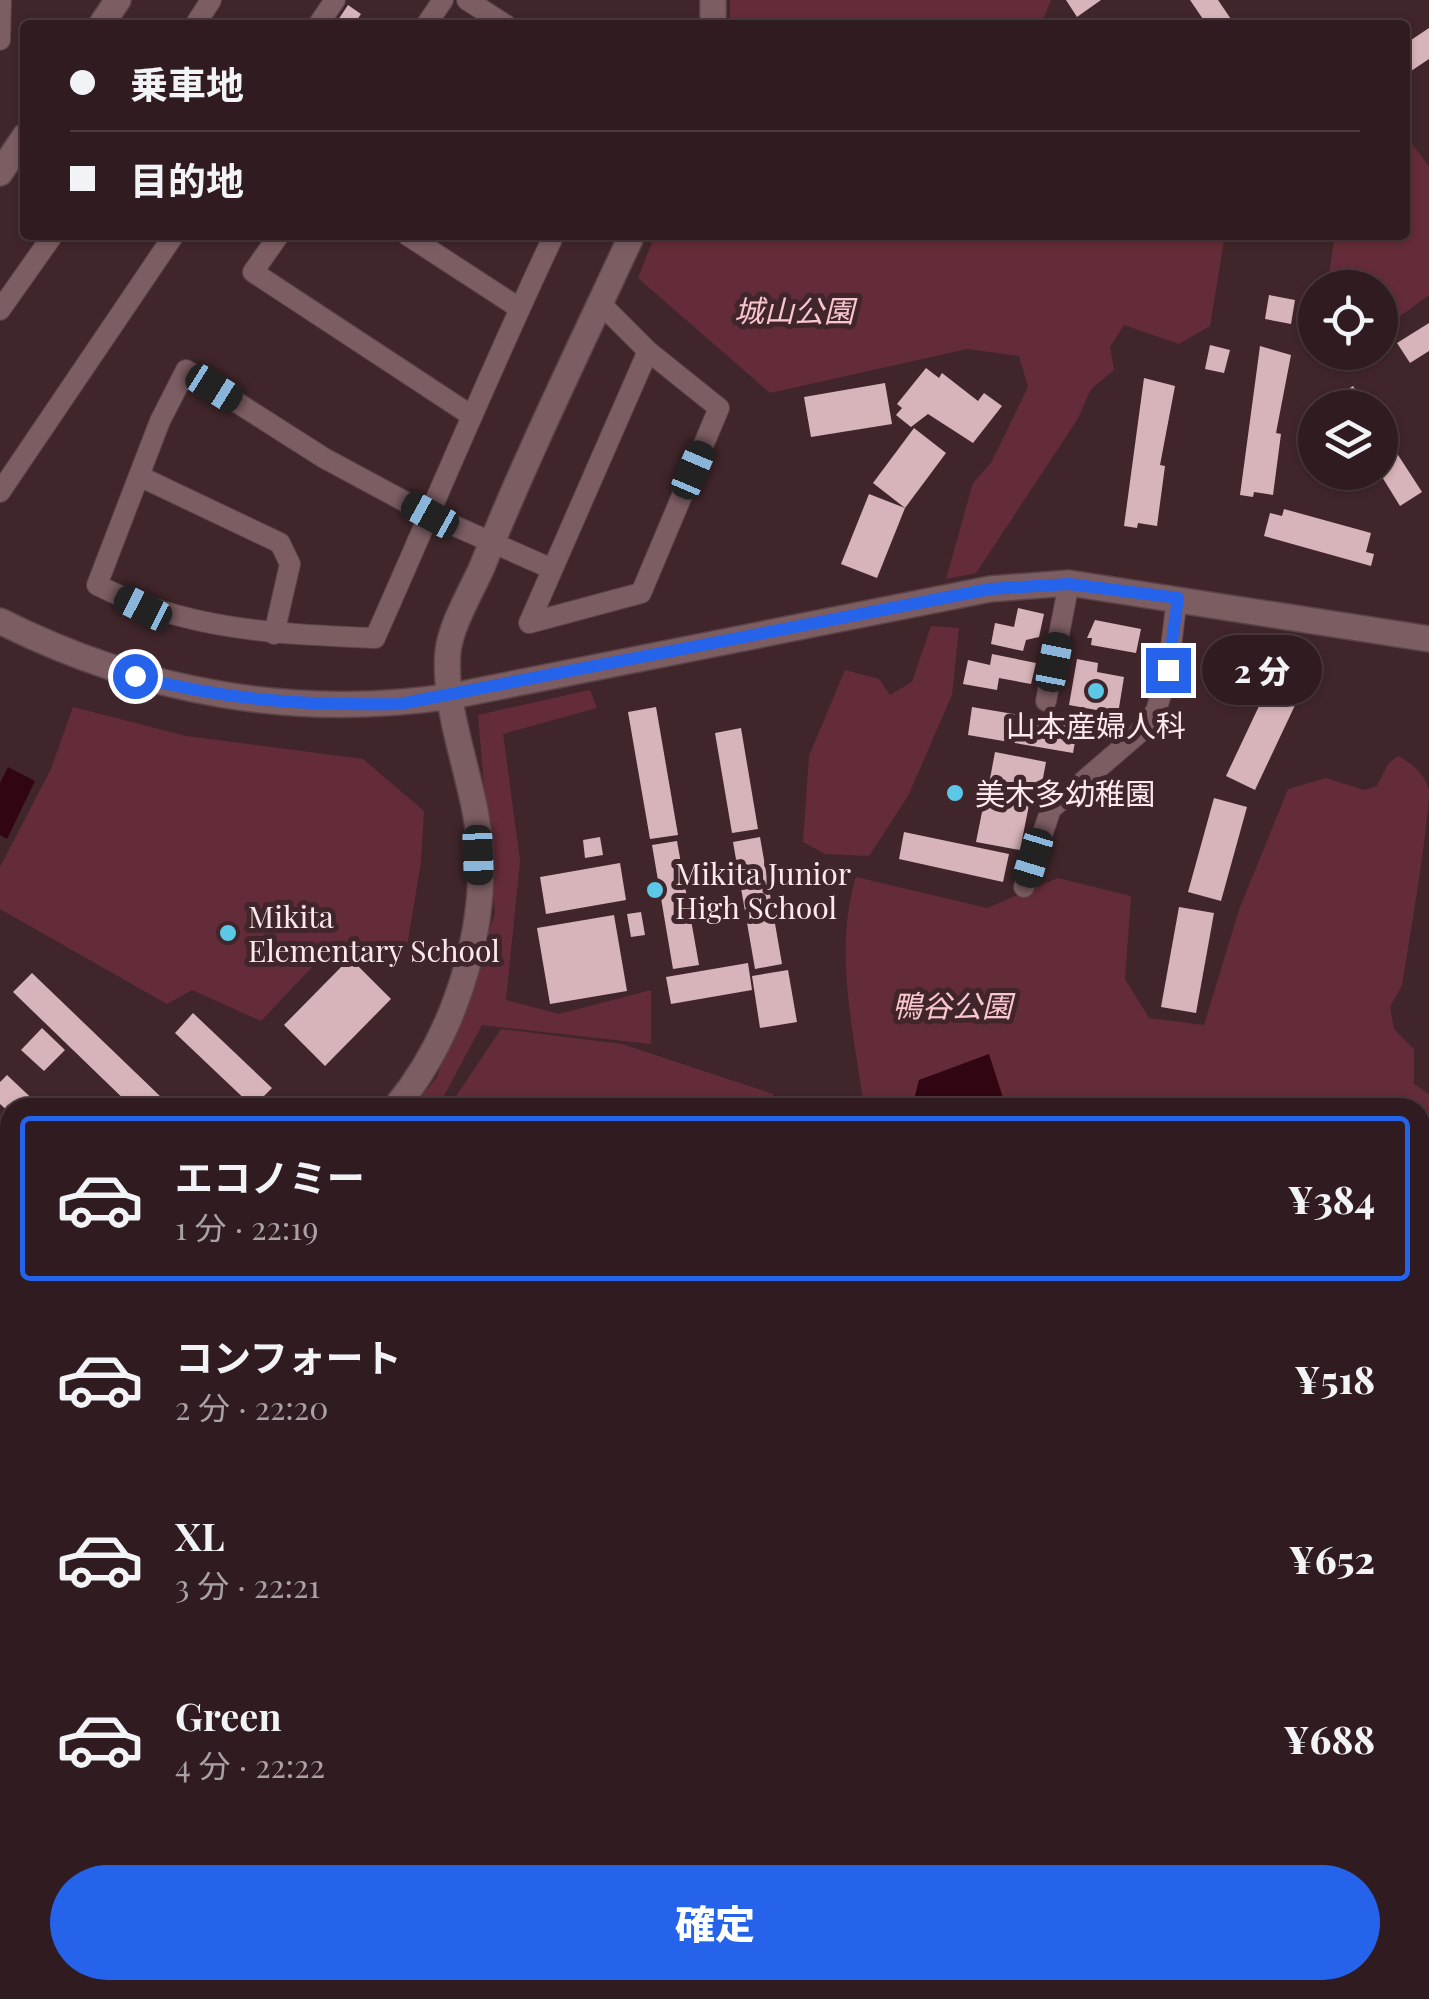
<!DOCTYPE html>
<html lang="ja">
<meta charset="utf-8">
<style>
:root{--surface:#301c20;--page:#3c292d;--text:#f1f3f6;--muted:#a8a1a5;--line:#4b3a3e;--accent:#2563eb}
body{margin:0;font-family:"Playfair Display","Noto Sans JP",serif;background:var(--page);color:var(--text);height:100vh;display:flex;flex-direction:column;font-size:38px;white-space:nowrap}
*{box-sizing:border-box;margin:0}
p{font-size:32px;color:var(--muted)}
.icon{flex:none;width:55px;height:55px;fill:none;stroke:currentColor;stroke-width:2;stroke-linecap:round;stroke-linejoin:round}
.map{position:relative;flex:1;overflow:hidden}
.side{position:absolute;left:0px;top:1098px;width:1430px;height:902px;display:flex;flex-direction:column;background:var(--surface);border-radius:30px 30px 0 0;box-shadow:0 2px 8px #0004,0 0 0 2px var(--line)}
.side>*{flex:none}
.banner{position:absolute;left:20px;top:20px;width:1390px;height:220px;border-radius:10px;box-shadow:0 2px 8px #0004,0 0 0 2px var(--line);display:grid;align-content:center;height:220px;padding:0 50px;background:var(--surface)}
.buttons{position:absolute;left:1298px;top:270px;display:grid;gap:20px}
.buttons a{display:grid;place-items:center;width:100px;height:100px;border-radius:50%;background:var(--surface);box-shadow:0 2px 8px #0004,0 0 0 2px var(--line);font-size:50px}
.end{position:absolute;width:45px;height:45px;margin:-22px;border:12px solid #2563eb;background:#fff;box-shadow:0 0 0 5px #fff}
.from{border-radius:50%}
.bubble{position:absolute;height:70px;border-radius:35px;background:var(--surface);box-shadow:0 2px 8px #0004,0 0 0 2px var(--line);font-size:32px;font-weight:800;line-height:70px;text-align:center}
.car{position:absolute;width:30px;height:60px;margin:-30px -15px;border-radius:12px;box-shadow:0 0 8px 2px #0007;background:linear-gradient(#222 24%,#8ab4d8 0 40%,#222 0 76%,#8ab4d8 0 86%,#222 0)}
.banner b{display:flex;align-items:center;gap:35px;height:95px;font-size:38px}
.banner b+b{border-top:2px solid var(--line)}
.banner i{width:25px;height:25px;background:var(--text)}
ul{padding:18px 0 0;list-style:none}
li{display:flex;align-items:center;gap:30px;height:165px;margin:0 20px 15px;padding:0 30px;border:5px solid transparent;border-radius:10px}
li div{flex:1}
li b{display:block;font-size:38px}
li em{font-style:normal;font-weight:800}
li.active{border-color:var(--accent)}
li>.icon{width:90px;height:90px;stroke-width:1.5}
.action{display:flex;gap:20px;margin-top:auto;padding:20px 50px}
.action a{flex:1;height:115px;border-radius:60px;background:var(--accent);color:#fff;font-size:40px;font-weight:800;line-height:115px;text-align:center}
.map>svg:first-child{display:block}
</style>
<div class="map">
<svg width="1429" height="1999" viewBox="0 0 1429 1999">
<rect width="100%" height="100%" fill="#40262a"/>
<g fill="#642c38">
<path d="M730,0H1051L1041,25H730Z"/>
<path d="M1405,135L1429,166V295L1380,331V288L1327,287L1335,235H1405Z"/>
<path d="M655,235H1225L1210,326L1179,344L1124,325L1110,347L1114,370L1091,389L1077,420L976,573L946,579L973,483L991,463L1028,387L1019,356L967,349L770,393L638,278Z"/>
<path d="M931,626L959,628L952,695L908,796L869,856L825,854L803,842L809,756L845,670L879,679L890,695L912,682Z"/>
<path d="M590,690L597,708L503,734L520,861L506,1000L559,1014L651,990V1044L482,1025L438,1107L412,1108L437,1077L495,914L478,715Z"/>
<path d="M73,707L186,736L363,759L424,811L421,862L407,946H332L261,1021L192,990L167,1004L0,909V867L51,769Z"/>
<path d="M1398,756C1412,763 1425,775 1429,790C1429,824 1409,944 1402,985L1390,1007L1394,1029L1414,1049V1084L1429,1094V1592L1420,1590V1108L864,1107C854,1033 833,951 856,877L987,908L1058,878L1131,896L1125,979L1149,1018L1204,1025L1239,910L1288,789L1326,778L1364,790L1377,786L1388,764Z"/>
<path d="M501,1029L622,1044L773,1094L772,1107H449Z"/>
<path d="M412,1990H995L993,1999H384Z"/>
</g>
<g fill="#320512">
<path d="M8,767L35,781L7,839L0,835V783Z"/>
<path d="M989,1054L1006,1107H912L919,1080Z"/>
</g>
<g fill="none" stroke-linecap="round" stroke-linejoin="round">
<g stroke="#320512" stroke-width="32">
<path d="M1420,1847L1429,1845"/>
<path d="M497,1999L552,1990"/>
</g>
</g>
<g fill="#d7b4b9">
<path d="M1066,0H1101L1077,17Z"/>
<path d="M1190,0H1218L1235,25H1207Z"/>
<path d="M348,5L361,14L357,20L364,25L336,23Z"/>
<path d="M1429,28V59L1405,75V44Z"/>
<path d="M1269,295L1295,300L1291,324L1265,319Z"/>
<path d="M1429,323V351L1410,363L1397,343Z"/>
<path d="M1210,345L1230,350L1224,373L1205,369Z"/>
<path d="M1260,346L1291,355L1276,433L1281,434L1273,495L1254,492L1253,497L1240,495Z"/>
<path d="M926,368L939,378L942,373L978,401L984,393L1002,406L973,443L928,414L911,427L896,415L902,408L897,404Z"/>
<path d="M1144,378L1175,386L1160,465L1165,466L1157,526L1138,523L1137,528L1124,526Z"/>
<path d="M885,383L892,424L811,437L804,397Z"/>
<path d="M1353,386L1368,408H1337L1332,399Z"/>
<path d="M1380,427L1422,492L1400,506L1379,472Z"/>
<path d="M914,428L946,453L905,508L873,483Z"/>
<path d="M869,494L905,508L877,578L841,564Z"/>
<path d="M1284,509L1371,533L1366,552L1374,554L1371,566L1264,536L1270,513L1282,516Z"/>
<path d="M1018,608L1044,614L1039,637L1026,640L1023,651L991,644L995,623L1014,627Z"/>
<path d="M1095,620L1141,629L1136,653L1091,645L1092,638H1087Z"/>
<path d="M992,654L1036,663L1031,684L999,678L997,690L963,684L968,660L990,665Z"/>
<path d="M1077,659L1098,663L1097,672L1124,677L1118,714L1069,705Z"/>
<path d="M1268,687L1297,701L1255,790L1226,776Z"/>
<path d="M656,707L678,835L650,839L628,712Z"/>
<path d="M972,707L1078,725L1073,753L968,735Z"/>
<path d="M741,728L758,829L732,833L715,733Z"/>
<path d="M995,752L1046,762L1040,794L989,784Z"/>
<path d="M986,792L1030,800L1020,850L976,842Z"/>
<path d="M1214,798L1247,807L1221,901L1188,892Z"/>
<path d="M904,832L1009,854L1003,882L899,859Z"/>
<path d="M600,837L603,855L585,858L583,840Z"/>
<path d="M760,837L782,964L755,969L733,842Z"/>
<path d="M677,841L699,965L673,969L652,845Z"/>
<path d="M620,863L626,900L546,914L540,877Z"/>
<path d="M1179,907L1214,913L1196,1013L1161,1007Z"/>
<path d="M641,912L645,935L631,937L627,914Z"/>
<path d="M614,915L627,991L550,1004L537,928Z"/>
<path d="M350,958L391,999L325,1066L284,1025Z"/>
<path d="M748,963L752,990L671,1004L666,977Z"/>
<path d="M788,970L797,1022L760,1028L752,976Z"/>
<path d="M32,973L162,1098L157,1103L161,1108H133L13,992Z"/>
<path d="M193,1013L272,1088L253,1107L175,1033Z"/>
<path d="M42,1028L65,1050L44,1071L21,1050Z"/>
<path d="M7,1075L42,1108H10V1113L0,1104V1082Z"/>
<path d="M1420,1629L1429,1633V1672L1420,1667Z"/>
<path d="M2,1731L10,1741V1770L2,1776Z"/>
<path d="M0,1791L10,1803V1821L0,1829Z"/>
<path d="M1429,1969V1999H1342L1367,1990H1420V1972Z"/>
<path d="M874,1990H975L979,1991L977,1999H871Z"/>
<path d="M1043,1990H1259L1256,1999H1041Z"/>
</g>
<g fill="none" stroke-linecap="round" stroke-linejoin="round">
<g stroke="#594347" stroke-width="12">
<g id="service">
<path d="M0,1391L10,1379"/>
<path d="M0,1442L10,1452"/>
</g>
</g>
<g stroke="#594347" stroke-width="18">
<path id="pedestrian" d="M749,1990L751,1999"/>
</g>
<g stroke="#594347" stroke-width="22">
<g id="minor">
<path d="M467,0L506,25"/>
<path d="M195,25L211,0"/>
<path d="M318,25L335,0"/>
<path d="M426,25L443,0"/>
<path d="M0,40L1,0"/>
<path d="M279,235L253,272L472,416"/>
<path d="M407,235L519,308"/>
<path d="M600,303L648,351L719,408L641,593L529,623L648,351"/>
<path d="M0,310L53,235"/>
<path d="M139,476L280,543L290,564L274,634"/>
<path d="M0,492L174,235"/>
<path d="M550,568L430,515L324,458L186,370L160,421L97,585C186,630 276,634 375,638C435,503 491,368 554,235"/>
<path d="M1046,701L1069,583"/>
<path d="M1024,887L1051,809L1138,734L1156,711L1168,671L1177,598"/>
<path d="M0,1712L10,1703"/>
<path d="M0,1853L10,1865"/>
<path d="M0,1952L10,1946"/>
<path d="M121,1999L141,1990"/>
</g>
</g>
<g stroke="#594347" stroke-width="28">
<g id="tertiary">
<path d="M713,0V25"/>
<path d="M101,25L118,0"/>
<path d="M0,173L25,136"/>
<path d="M0,621C141,692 295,720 452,696L990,589L1069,583L1429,639"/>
<path d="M395,1108C458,1032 494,914 476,816C467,764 443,704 448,651C451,625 471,592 482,567C527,455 581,345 632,235"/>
<path d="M0,1572L10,1561"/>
<path d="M1420,1899L1429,1898"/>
<path d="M1420,1923L1429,1921"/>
<path d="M1010,1999L1012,1990"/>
<path d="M1281,1999L1285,1990"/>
<path d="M1307,1999L1313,1990"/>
</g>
</g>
<use href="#service" stroke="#7c5d62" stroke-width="10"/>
<use href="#pedestrian" stroke="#7c5d62" stroke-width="15"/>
<use href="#minor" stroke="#7c5d62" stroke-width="20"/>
<use href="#tertiary" stroke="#7c5d62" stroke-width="25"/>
</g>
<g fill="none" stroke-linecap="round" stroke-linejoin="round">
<path stroke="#2563eb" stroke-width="12" d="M135,676C223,700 308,706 400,704L990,589L1069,584L1178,598L1168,670"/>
</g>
<g fill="#5ac8e6" stroke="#40262a" stroke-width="4">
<circle cx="1096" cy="691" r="10"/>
<circle cx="955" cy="793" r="10"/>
<circle cx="655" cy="890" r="10"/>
<circle cx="228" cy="933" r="10"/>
</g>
<g text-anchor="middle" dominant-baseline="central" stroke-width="10" stroke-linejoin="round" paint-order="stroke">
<g font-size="30" font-style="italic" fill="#fac6ce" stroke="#40262a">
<text x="794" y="310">城山公園</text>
<text x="952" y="1005">鴨谷公園</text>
</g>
<g font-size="30" fill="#fce9ec" stroke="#40262a" text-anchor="start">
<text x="1096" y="725" text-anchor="middle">山本産婦人科</text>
<text x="975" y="793">美木多幼稚園</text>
<text x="675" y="873">Mikita Junior<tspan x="675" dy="34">High School</tspan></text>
<text x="248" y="916">Mikita<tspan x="248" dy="34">Elementary School</tspan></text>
</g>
</g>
</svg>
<div class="buttons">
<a><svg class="icon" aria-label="locate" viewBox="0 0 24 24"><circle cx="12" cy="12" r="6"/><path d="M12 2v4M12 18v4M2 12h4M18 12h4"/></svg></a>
<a><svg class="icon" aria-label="layers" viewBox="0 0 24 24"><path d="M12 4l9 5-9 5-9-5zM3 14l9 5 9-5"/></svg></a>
</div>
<i class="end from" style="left:135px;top:676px"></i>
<i class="end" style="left:1168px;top:670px"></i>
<div class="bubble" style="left:1202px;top:635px;width:120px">2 分</div>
<i class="car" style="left:214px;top:388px;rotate:122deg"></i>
<i class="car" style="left:693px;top:470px;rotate:23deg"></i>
<i class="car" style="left:430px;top:515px;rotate:299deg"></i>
<i class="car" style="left:143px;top:608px;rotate:297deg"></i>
<i class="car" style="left:1054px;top:662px;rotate:11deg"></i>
<i class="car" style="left:478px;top:855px;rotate:178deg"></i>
<i class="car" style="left:1033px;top:858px;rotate:197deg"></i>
<div class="banner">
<b><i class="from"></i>乗車地</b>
<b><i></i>目的地</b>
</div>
<section class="side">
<ul>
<li class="active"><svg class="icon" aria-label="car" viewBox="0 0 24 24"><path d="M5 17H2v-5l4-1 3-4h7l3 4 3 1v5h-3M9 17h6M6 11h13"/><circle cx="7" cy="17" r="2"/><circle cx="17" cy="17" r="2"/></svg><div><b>エコノミー</b><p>1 分 · 22:19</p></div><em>¥384</em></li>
<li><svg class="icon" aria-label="car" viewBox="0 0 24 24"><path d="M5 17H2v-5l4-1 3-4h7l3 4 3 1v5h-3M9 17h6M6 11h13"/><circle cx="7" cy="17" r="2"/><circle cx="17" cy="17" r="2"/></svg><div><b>コンフォート</b><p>2 分 · 22:20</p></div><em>¥518</em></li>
<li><svg class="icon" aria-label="car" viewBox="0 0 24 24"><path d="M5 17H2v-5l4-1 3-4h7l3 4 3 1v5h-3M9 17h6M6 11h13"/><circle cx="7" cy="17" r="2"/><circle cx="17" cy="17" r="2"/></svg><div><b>XL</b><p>3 分 · 22:21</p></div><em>¥652</em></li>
<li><svg class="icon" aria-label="car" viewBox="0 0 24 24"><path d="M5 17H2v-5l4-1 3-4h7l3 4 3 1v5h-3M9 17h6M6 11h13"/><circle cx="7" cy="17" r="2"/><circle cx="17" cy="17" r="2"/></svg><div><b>Green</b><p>4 分 · 22:22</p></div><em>¥688</em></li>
</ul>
<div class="action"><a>確定</a></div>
</section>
</div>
